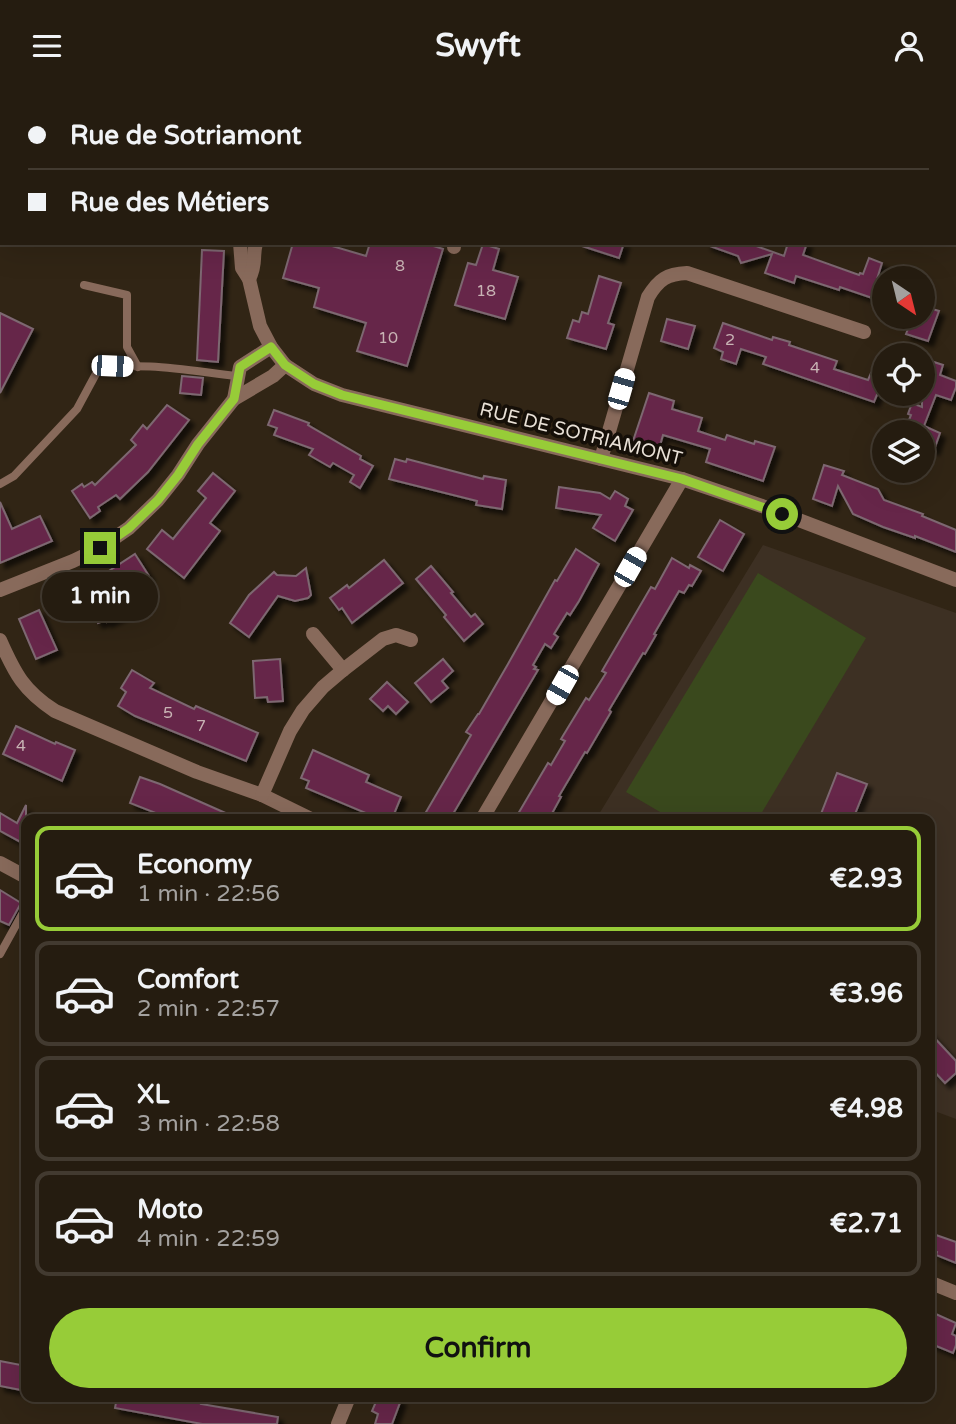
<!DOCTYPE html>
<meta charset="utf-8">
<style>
:root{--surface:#251c10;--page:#2d2519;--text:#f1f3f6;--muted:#a3a19f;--line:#423a30;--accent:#97cc38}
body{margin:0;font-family:"Varela Round",sans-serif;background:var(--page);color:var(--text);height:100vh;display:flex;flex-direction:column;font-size:26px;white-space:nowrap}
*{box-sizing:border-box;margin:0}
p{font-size:23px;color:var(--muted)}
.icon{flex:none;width:38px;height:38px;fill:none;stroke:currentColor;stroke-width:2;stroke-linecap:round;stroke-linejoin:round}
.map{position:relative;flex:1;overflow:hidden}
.details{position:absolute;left:21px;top:723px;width:914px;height:588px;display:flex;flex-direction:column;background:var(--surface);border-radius:14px;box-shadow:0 7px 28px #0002,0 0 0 2px var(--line)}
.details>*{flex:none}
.guide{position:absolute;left:0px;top:0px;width:957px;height:154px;box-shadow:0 7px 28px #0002,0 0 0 2px var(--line);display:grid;align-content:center;height:154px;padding:0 28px;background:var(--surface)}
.needle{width:46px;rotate:145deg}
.tools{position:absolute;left:872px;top:175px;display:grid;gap:14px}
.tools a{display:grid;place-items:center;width:63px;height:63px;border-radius:50%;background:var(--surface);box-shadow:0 7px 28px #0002,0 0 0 2px var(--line);font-size:35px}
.end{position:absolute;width:32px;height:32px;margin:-16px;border:9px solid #97cc38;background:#111;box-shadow:0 0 0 4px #111}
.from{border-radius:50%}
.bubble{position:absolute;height:49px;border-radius:24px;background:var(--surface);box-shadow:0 7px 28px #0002,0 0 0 2px var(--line);font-size:23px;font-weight:700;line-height:49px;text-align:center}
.car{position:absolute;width:21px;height:42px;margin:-21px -10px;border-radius:9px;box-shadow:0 0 5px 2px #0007;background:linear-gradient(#fff 24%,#345 0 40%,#fff 0 76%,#345 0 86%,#fff 0)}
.guide b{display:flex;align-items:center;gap:24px;height:66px;font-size:26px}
.guide b+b{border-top:2px solid var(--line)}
.guide i{width:18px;height:18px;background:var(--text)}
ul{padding:12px 0 0;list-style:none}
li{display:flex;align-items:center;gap:21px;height:105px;margin:0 14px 10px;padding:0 14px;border:4px solid var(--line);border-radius:14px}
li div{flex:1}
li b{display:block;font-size:26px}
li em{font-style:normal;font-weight:700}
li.selected{border-color:var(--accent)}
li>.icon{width:63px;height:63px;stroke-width:1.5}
.cta{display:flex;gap:14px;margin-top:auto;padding:14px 28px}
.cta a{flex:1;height:80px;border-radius:42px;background:var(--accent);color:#111;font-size:28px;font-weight:700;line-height:80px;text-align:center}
header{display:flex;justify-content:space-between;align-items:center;height:91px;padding:0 28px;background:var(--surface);font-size:32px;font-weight:700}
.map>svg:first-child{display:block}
</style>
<header><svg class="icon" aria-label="menu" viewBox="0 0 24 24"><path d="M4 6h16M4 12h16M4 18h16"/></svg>Swyft<svg class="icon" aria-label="person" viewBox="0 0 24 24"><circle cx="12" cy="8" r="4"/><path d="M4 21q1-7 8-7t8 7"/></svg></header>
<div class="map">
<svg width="956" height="1333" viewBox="0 0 956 1333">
<defs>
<filter id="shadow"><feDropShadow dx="5" dy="5" stdDeviation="2" flood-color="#0009"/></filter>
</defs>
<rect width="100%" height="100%" fill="#312515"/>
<g fill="#3d3023">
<path d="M0,0H309L308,2H2V51L0,50Z"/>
<path d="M763,454L956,522V1028L929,1018V728H596Z"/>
</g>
<path fill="#3a491d" d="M758,482L866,547L758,728H672L626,701Z"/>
<g fill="#662849" stroke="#7d6771" stroke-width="2" filter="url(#shadow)">
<path d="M293,152H322L366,165L370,152H424L443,158L407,275L357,260L366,232L314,216L319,197L283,187Z"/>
<path d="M583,152H624L619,167L582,155Z"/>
<path d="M707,152H757L756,155L784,165L788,152H807L803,164L859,184L860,182L863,183L869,167L882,172L877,188L884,190V211L840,196L839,199L796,185L794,192L765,182L772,163L741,172L738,165L707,154Z"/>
<path d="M483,153L499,158L493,179L518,186L505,228L455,214L468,172L476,174Z"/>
<path d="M202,159L224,160L218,271L197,269Z"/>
<path d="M599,185L621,192L608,232L614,234L606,258L567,247L573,229L579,231L582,221L588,223Z"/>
<path d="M922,215L939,220L928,250L906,243L911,230H913L915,226H922Z"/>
<path d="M0,222L33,238L0,302Z"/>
<path d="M667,228L695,235L688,258L661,250Z"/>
<path d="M723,232L772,249L773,246L790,251L789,254L837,270L834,278L868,289L871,282L884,286V300L879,299L874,311L763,273L766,266L741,258L736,273L721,268L723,261L714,257Z"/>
<path d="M931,270L943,274L940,284L956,290V296L951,309L936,304L924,335L940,342L934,359L922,354V339L921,341H904L911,324L908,323L912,312L922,316V287Z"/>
<path d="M182,285L203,287L201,304L180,302Z"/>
<path d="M649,302L674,310L672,318L702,327L698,340L725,349L727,344L754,353L755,350L775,356L763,390L706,371L710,358L663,344L659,358L633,350Z"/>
<path d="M167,314L189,329L148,381L120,408L116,404L98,416L100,420L90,427L72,400L82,393L84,396L92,391L95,394L136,354L131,349L143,334L147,338Z"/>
<path d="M274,319L309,332L308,334L361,365L360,368L373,375L360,397L350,391L354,384L333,372L330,376L309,364L313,358L274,344L277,337L268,334Z"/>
<path d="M395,368L406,371L407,368L483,388L484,385L506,389L502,418L476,414L477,410L389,388Z"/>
<path d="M824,374L844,380L842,384L878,398L884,409L923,423L922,425L956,439V461L915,445V447L883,436L853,423L838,395L832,415L813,408Z"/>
<path d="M213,382L235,400L210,432L220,440L184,487L147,458L162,439L173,448L206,407L198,400Z"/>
<path d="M559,396L600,402L610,408L615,400L628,408L625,415L633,419L615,450L593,437L601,424L556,417Z"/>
<path d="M0,411L12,438L40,425L52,450L0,472Z"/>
<path d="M720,429L744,443L723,480L698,466Z"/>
<path d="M576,458L599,473L579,510L570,524L567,522L554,543L558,546L551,557L545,553L533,574L536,576L534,578L538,579L450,728H422L471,644L466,641L478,623H479L508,573L555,489L557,490Z"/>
<path d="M135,463L149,485L138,493L149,509L131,521L130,520L107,531L105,529L98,532L91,521H90L76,493L96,482L98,487Z"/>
<path d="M672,467L689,477L690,474L701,480L692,495L689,494L684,502L679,500L654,543L656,544L645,563L643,562L609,619L611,621L587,662L585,661L559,705L561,706L549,728H515L548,672L551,674L565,650L561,648L586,607L589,609L606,582L602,580L651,496L655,498Z"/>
<path d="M384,469L403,492L352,532L342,517L339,519L330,507L347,494L349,497Z"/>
<path d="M431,475L453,501L451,502L471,526L475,523L483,533L464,550L444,526L446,524L416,488Z"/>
<path d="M306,477L311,504L308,507L295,510L278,505L249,546L230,532L249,504L274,481L277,484L296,485Z"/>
<path d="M39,519L57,559L36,568L19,528Z"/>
<path d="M280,568L283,610L268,611L267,606L255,607L253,570Z"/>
<path d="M443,568L453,580L442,590L448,597L431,611L415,592Z"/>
<path d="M132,579L154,592L150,597L194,618L196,615L258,642L246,670L135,625L118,615L126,601L121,597Z"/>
<path d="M387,591L408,611L396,623L388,615L383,620L370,608Z"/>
<path d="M16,635L55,653L56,651L75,659L62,690L3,663Z"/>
<path d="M313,659L369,684L366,691L401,706L392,728H372L373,725L306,697L309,690L301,687Z"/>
<path d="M837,682L867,693L853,728H819Z"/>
<path d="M140,686L160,693L239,728H160L161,724L130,712Z"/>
<path d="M26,714V754L0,740V722L17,732Z"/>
<path d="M0,799L21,812L9,834L0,830Z"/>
<path d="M929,941L956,970V982L945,992L929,975Z"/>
<path d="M936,1144L956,1151V1172L936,1164L937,1161L930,1158Z"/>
<path d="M929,1220L956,1232L952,1243L956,1245V1254L953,1262L929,1252Z"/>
<path d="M0,1270L26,1275V1300L0,1295Z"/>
<path d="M117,1306H203L201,1313L278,1326L277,1333H202L115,1317Z"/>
<path d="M378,1306H393L401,1309L392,1333H375L378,1323L372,1320Z"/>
</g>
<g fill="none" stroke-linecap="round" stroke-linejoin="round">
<path stroke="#6f6456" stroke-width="2.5" stroke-dasharray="3.5 5" stroke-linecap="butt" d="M245,2L246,0"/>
<g stroke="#886a5b" stroke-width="8">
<path d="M10,0L12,2"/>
<path d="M84,194L127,204V256L138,276"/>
<path d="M0,393L14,385L77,318L98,279C136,269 197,281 237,285"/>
<path d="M0,863L26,816"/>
</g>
<g stroke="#886a5b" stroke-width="14">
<path d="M707,0L713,2"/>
<path d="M323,2L324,0"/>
<path d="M527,2L528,0"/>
<path d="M889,2L890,0"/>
<path d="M0,66H2"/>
<path d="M956,75V76"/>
<path d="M240,152L242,177L249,188L260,235L271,256L285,274L314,293L342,304L682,388L762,415L956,489"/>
<path d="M454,156V152"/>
<path d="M249,188C257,172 252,167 256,152"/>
<path d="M234,308L240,276L271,256"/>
<path d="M601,368L648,206C659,188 667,183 687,182L864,241"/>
<path d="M0,499L73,470L100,457L129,437L158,409L178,384L198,353L234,308L273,285L285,274"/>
<path d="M313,543L343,579"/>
<path d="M0,549C15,583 24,600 55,620L197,681L262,704L311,728"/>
<path d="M262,704L290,640L303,619L323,596L343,579L383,548L396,544L411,549"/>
<path d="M482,728L682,388"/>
<path d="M0,772L26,786"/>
<path d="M929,1191L956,1202"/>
<path d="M338,1333L349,1306"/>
</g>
</g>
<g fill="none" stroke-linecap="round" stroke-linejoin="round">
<path stroke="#97cc38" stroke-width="9" d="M100,457L129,437L158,409L178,384L198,353L234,308L240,276L271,256L285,274L314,293L342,304L682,388L782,423"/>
</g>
<g text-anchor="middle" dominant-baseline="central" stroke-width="7" stroke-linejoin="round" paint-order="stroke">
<g font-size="16" fill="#c8b3b4">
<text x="400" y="175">8</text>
<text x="486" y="200">18</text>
<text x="388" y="247">10</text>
<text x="730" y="249">2</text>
<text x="815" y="277">4</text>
<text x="168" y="622">5</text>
<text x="201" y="635">7</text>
<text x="21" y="655">4</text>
</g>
<g font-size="19" fill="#e9e1d7" stroke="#150f08">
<text transform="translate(581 343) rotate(14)">RUE DE SOTRIAMONT</text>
</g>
</g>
</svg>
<div class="tools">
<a><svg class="needle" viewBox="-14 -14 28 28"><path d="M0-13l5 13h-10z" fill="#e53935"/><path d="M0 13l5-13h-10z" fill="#a3a19f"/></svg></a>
<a><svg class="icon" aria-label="locate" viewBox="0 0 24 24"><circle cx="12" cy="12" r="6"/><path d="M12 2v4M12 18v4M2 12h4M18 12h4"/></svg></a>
<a><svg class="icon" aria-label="layers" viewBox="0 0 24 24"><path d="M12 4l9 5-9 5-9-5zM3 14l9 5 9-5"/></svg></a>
</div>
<i class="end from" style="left:782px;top:423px"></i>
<i class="end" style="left:100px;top:457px"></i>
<div class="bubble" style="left:42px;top:481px;width:116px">1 min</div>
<i class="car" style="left:112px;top:275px;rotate:92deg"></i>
<i class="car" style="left:621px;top:298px;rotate:16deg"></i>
<i class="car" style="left:630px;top:476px;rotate:30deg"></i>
<i class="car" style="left:562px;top:594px;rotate:210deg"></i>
<div class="guide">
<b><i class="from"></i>Rue de Sotriamont</b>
<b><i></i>Rue des Métiers</b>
</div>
<section class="details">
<ul>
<li class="selected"><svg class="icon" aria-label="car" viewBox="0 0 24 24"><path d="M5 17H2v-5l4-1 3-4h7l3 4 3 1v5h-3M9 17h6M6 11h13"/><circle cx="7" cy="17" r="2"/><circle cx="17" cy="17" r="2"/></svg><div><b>Economy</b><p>1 min · 22:56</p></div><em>€2.93</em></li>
<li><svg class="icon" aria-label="car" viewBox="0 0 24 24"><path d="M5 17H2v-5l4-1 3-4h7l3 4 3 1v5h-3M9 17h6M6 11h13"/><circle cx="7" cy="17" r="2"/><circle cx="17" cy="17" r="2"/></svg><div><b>Comfort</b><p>2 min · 22:57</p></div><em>€3.96</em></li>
<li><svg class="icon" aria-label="car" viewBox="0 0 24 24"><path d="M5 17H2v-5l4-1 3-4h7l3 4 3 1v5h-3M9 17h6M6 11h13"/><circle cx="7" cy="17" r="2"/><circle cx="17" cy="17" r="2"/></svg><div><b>XL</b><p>3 min · 22:58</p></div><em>€4.98</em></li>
<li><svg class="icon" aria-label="car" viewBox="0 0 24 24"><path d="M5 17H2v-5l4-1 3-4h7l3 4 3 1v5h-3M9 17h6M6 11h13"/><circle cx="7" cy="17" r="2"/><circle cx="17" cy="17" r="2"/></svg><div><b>Moto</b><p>4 min · 22:59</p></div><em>€2.71</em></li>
</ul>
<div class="cta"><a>Confirm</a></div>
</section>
</div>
